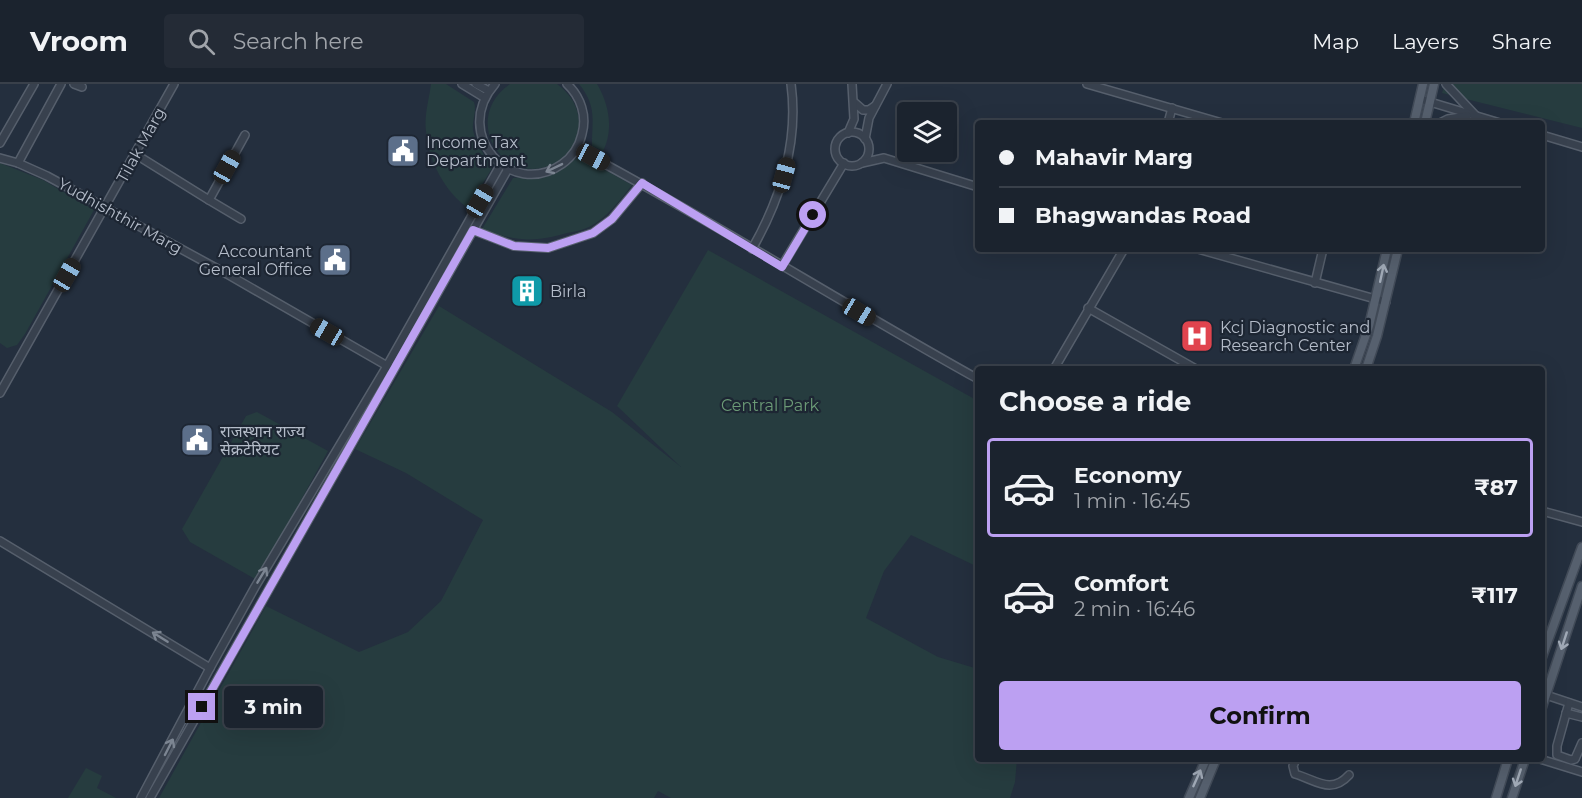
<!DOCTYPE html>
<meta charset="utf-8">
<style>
:root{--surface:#1b232e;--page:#242b36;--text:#f1f3f6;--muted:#a0a4aa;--line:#39404a;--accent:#bca0f2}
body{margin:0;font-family:Montserrat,"Noto Sans Devanagari",sans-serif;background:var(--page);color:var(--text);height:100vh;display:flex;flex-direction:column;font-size:22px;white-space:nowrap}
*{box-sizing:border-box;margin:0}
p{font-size:20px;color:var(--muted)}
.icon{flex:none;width:33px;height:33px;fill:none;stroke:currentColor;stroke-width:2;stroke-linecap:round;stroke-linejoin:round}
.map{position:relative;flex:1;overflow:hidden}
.details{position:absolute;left:975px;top:282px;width:570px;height:396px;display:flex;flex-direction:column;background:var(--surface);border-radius:6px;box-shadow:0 6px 24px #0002,0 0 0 2px var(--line)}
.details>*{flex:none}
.top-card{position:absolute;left:975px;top:36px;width:570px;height:132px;border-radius:6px;box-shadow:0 6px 24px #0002,0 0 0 2px var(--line);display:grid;align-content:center;height:132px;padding:0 24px;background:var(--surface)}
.controls{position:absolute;left:897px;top:18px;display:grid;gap:12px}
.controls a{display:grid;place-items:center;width:60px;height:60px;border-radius:6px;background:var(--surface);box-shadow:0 6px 24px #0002,0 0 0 2px var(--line);font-size:30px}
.end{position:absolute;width:27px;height:27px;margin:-14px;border:8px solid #bca0f2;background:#111;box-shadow:0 0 0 3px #111}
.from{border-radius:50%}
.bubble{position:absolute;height:42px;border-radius:6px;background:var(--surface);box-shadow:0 6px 24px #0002,0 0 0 2px var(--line);font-size:20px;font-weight:700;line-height:42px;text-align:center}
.car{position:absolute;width:18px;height:36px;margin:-18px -9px;border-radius:8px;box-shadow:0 0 4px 2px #0007;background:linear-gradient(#222 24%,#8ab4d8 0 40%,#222 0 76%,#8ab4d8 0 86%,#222 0)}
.top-card b{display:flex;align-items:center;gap:21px;height:57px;font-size:22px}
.top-card b+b{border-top:2px solid var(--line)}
.top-card i{width:15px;height:15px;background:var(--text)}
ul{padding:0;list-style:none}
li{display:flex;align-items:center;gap:18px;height:99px;margin:0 12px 9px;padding:0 12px;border:3px solid transparent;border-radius:6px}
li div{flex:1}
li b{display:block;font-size:22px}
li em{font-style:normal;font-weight:700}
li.active{border-color:var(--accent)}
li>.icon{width:54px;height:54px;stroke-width:1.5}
h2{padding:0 24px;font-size:27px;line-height:72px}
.action{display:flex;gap:12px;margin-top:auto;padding:12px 24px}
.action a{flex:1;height:69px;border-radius:6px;background:var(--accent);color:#111;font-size:24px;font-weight:700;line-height:69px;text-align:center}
header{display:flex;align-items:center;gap:36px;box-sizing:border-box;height:84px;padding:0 30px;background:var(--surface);border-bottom:2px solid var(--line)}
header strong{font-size:28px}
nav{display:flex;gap:33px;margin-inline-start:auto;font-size:21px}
.search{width:420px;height:54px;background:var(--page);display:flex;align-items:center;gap:15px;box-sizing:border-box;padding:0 21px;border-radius:6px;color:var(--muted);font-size:22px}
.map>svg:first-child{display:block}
</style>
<header>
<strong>Vroom</strong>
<div class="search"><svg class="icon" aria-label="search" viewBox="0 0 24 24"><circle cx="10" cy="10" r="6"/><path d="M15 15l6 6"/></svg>Search here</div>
<nav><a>Map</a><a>Layers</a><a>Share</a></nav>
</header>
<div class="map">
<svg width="1582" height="714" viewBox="0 0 1582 714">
<rect width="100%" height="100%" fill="#242f3e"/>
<g fill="#263c3f">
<path d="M431,0H446L474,18C477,27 472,36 473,46C476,61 485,71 492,84L468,124C444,107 429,77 426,47C424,31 429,16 431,0Z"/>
<path d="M510,0H557C571,10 580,25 579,42C578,56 571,70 559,77C506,109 458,36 510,0Z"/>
<path d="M579,0H597C609,20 614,46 603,67L592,62C592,36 597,22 579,0Z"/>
<path d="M1445,0H1582V44L1442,9Z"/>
<path d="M580,72L632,101C620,116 607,134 589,143C583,146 574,148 567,149C533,159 514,157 482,145L513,94L545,91L557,87Z"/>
<path d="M0,79L43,96L94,126L25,250L17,261L7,264L0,259Z"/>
<path d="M708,166L978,317V483L911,451L884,487L866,534L938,573L978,585V675H1017L1015,698L1010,714H671L658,707L654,714H159L266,522L359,568L408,548L441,517L483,436L406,389L355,365L439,222L612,328L681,383L617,322Z"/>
<path d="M257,328L328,367L257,496L190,458L182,445L246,332Z"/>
<path d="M86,684L102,692L97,704L116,714H68Z"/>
</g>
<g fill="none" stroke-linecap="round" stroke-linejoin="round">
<g stroke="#565f6c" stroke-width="10">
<g id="minor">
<path d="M74,0L82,3"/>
<path d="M462,0L485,14"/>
<path d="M476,0L489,7"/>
<path d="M495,0C451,50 511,116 562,80C572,73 579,63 582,50C587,32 581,13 567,0"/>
<path d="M1087,0L1222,39"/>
<path d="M1446,0L1475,31"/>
<path d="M1420,15L1500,39"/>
<path d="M855,19L863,26H869L875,22"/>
<path d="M1168,39L1172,24"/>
<path d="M1440,39L1448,35L1467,32"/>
<circle cx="852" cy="65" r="17"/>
<path d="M848,49L854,35L852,0"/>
<path d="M1542,51L1582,63"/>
<path d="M865,55L869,34L887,0"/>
<path d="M0,59L34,0"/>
<path d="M577,65C713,137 843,220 978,295"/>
<path d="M135,70L209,116L245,51"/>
<path d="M0,74L18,79L47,92L227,190L389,283"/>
<path d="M18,79L61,0"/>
<path d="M862,79L884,74L978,103"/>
<path d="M209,116L241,135"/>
<path d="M473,146L514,162L548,164L593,149L612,135L642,99"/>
<path d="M752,165C781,114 799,59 791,0"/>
<path d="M1198,165L1386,218"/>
<path d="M782,182L844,79"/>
<path d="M1315,199L1323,165"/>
<path d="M1088,224L1196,285"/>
<path d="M1054,285L1124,165"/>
<path d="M0,309L174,0"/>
<path d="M1542,427L1582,438"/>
<path d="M0,457L210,584"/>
<path d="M1546,611L1582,623"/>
<path d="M1569,619L1557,662V671L1571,676L1575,675L1582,659"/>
<path d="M1566,629L1582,633"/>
<path d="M1296,675L1293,682L1295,690C1316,696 1331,711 1349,691"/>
<path d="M1540,675L1582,688"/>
<path d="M141,714L210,584L255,503L387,282L501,80"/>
<path d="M150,714L508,85"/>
</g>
</g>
<g stroke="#414a57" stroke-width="11">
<g id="major">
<path d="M1414,39L1423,0"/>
<path d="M1425,39L1434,0"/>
<path d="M1354,285L1369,242L1387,165"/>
<path d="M1366,285L1377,252L1398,165"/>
<path d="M1542,573L1582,463"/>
<path d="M1542,623L1582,502"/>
<path d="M1189,714L1206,675"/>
<path d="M1200,714L1216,675"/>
<path d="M1496,714L1508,675"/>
<path d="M1512,714L1525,675"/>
</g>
</g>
<use href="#minor" stroke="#38414e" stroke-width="7"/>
<use href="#major" stroke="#56606e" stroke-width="8"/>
</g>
<defs><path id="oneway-shaft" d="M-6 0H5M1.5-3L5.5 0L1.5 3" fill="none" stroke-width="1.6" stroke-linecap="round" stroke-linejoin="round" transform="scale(1.5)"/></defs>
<g stroke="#7c8592">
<use href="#oneway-shaft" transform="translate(554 84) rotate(154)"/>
<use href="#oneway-shaft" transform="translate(262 491) rotate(-59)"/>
<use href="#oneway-shaft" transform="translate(160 553) rotate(-148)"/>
<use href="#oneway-shaft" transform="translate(169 663) rotate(-63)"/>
</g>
<g stroke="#a1aab7">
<use href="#oneway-shaft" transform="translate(1382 189) rotate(-78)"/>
<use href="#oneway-shaft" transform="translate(1564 557) rotate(108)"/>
<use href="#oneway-shaft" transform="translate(1197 694) rotate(-66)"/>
<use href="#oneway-shaft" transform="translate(1518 694) rotate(108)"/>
</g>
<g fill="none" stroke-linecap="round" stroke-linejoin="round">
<path stroke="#bca0f2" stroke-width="8" d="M202,623L473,146L514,162L548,164L593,149L612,135L642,99L782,183L813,131"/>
</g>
<defs>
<g id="civic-square" transform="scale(1.725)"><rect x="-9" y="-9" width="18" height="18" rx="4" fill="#5c6f8a" stroke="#1d2633"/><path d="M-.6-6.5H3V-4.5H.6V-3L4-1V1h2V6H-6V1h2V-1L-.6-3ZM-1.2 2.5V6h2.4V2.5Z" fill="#fff"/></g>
<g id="building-square" transform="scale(1.725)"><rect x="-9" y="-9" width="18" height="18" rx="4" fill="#0f9aa8" stroke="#1d2633"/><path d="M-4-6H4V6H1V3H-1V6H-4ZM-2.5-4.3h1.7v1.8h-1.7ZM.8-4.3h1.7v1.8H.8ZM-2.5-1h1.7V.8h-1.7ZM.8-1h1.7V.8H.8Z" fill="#fff"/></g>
<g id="hospital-square" transform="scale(1.725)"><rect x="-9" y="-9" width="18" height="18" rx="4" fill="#e0444e" stroke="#1d2633"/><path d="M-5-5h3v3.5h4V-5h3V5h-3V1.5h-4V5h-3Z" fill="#fff"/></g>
</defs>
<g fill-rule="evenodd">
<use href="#civic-square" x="403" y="67"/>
<use href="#civic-square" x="335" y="176"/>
<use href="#building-square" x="527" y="207"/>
<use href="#hospital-square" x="1197" y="252"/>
<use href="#civic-square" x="197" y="356"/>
</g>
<g text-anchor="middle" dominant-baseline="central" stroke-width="4.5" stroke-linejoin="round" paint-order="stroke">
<g font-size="16" fill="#b4bcc9" stroke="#1d2633" text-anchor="start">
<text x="426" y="58">Income Tax<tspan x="426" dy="18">Department</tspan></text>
<text x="312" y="167" text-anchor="end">Accountant<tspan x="312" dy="18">General Office</tspan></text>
<text x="550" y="207">Birla</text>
<text x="1220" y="243">Kcj Diagnostic and<tspan x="1220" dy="18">Research Center</tspan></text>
<text x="220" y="347">राजस्थान राज्य<tspan x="220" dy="18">सेक्रटेरियट</tspan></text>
</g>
<g font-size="16" fill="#b4bcc9" stroke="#1d2633">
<text transform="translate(141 61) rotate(-61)">Tilak Marg</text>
<text transform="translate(120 132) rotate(29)">Yudhishthir Marg</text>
</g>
<g font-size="16" fill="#6b9a76" stroke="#1d2633">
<text x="770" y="321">Central Park</text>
</g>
</g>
</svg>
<div class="controls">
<a><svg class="icon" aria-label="layers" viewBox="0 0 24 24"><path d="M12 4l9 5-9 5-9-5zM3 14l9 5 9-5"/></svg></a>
</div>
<i class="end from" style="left:813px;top:131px"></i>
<i class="end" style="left:202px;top:623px"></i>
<div class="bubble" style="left:224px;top:602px;width:99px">3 min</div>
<i class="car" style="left:593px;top:73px;rotate:118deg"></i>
<i class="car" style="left:227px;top:83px;rotate:29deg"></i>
<i class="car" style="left:784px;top:91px;rotate:15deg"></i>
<i class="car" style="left:480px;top:117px;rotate:30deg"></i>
<i class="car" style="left:67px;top:191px;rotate:30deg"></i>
<i class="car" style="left:859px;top:228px;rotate:121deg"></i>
<i class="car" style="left:327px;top:248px;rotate:300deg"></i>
<div class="top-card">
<b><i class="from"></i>Mahavir Marg</b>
<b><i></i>Bhagwandas Road</b>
</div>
<section class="details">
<h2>Choose a ride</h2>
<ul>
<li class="active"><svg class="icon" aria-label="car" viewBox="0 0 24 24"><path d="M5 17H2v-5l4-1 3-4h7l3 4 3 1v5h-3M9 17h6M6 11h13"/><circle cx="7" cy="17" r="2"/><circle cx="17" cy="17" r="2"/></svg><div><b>Economy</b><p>1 min · 16:45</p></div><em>₹87</em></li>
<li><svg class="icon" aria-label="car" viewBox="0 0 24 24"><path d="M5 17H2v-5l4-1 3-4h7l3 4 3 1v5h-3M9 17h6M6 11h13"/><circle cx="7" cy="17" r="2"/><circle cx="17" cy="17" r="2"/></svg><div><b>Comfort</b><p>2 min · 16:46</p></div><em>₹117</em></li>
</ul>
<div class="action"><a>Confirm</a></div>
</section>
</div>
